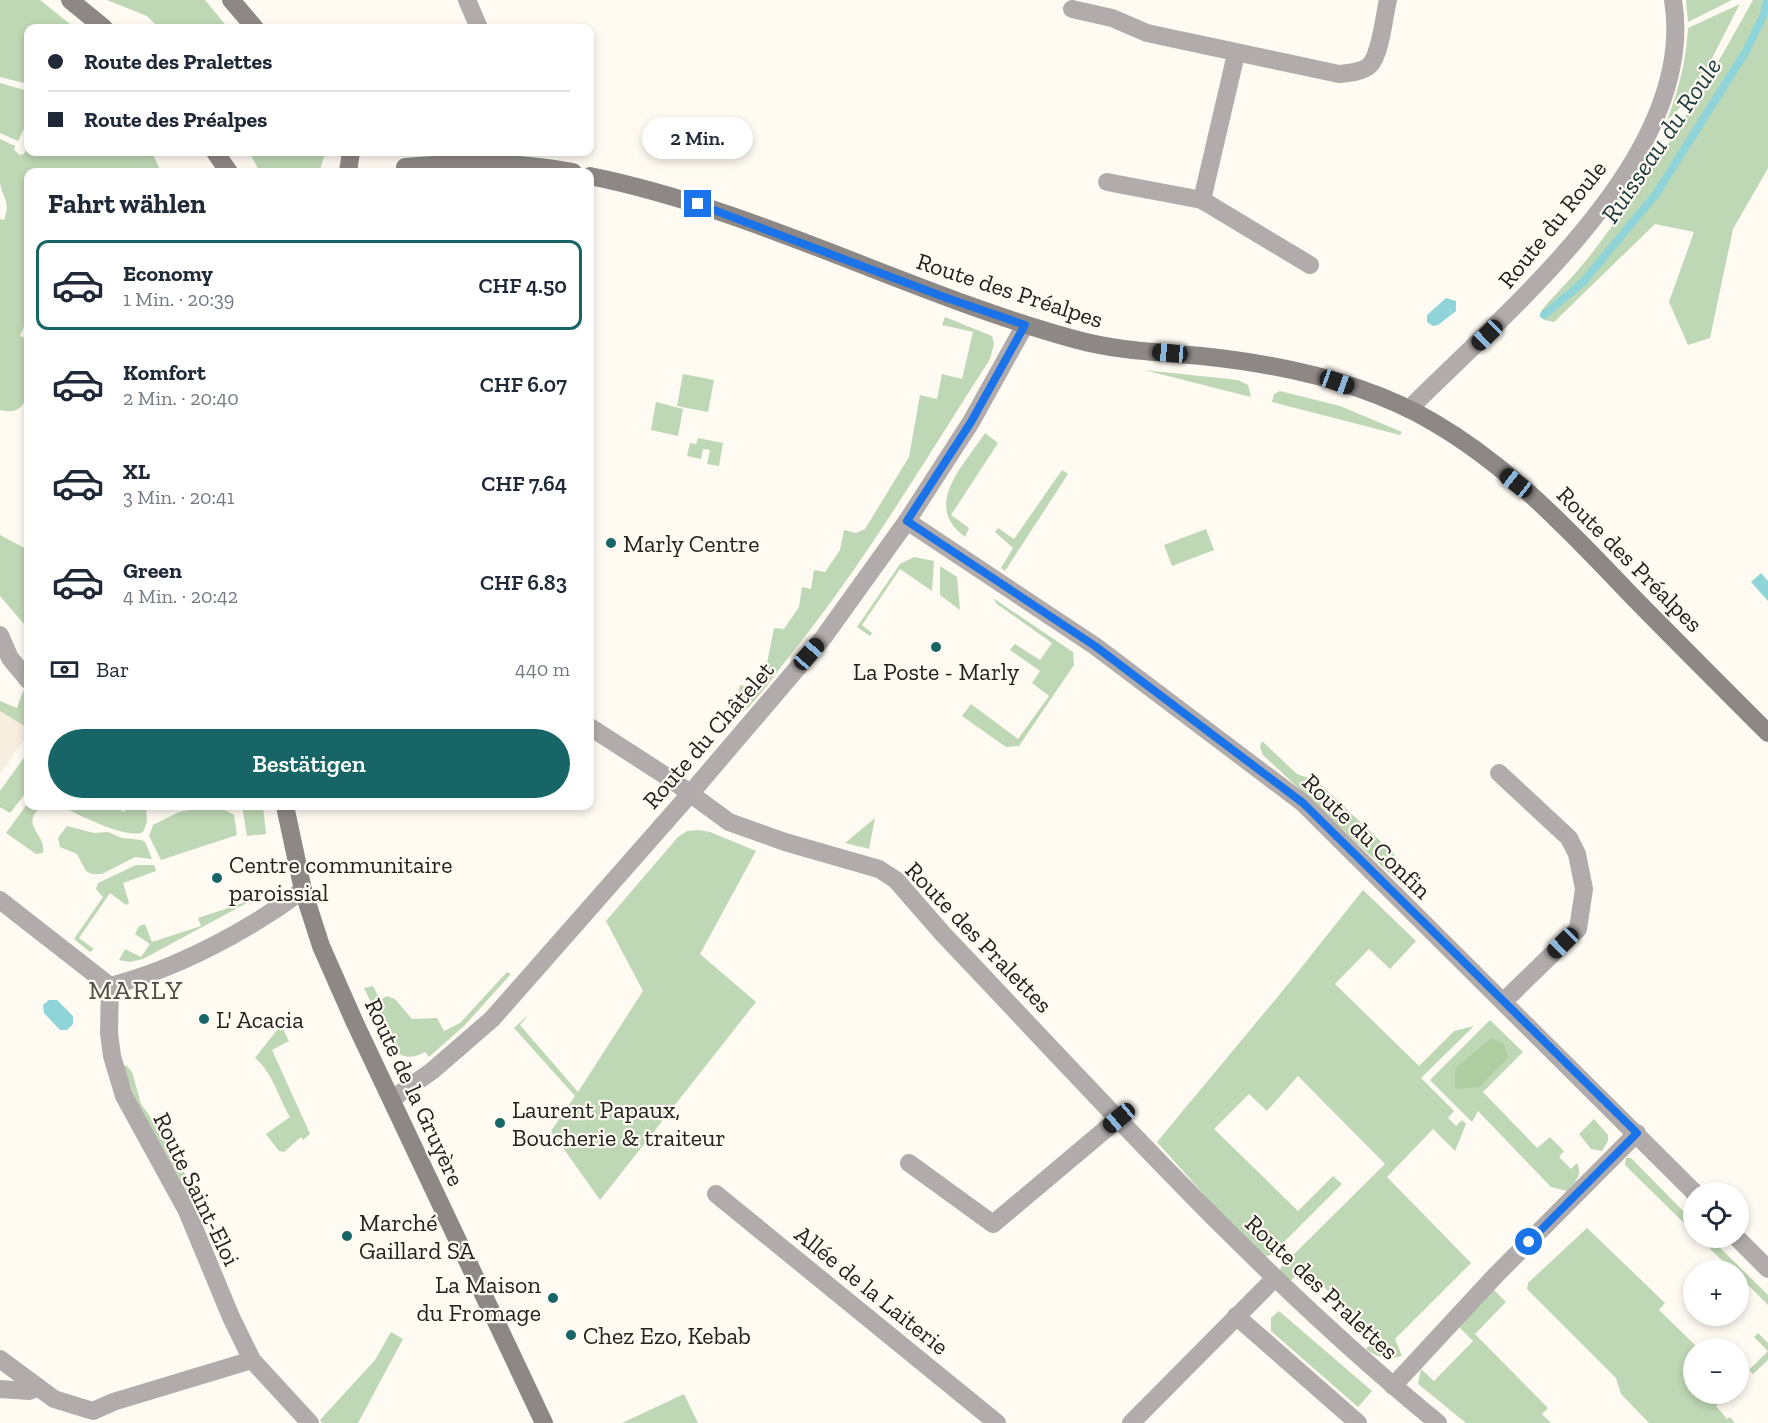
<!DOCTYPE html>
<html lang="de">
<meta charset="utf-8">
<style>
:root{--surface:#fff;--page:#f6f6f7;--text:#1f2937;--muted:#747a83;--line:#e0e1e3;--accent:#176566}
body{margin:0;font-family:"Zilla Slab",serif;background:var(--page);color:var(--text);height:100vh;display:flex;flex-direction:column;font-size:22px;white-space:nowrap}
*{box-sizing:border-box;margin:0}
p{font-size:20px;color:var(--muted)}
.icon{flex:none;width:33px;height:33px;fill:none;stroke:currentColor;stroke-width:2;stroke-linecap:round;stroke-linejoin:round}
.map{position:relative;flex:1;overflow:hidden}
.sheet{position:absolute;left:24px;top:168px;width:570px;height:642px;display:flex;flex-direction:column;background:var(--surface);border-radius:12px;box-shadow:0 3px 9px #0003}
.sheet>*{flex:none}
.guide{position:absolute;left:24px;top:24px;width:570px;height:132px;border-radius:12px;box-shadow:0 3px 9px #0003;display:grid;align-content:center;height:132px;padding:0 24px;background:var(--surface)}
.tools{position:absolute;left:1683px;top:1182px;display:grid;gap:12px}
.tools a{display:grid;place-items:center;width:66px;height:66px;border-radius:50%;background:var(--surface);box-shadow:0 3px 9px #0003;font-size:30px}
.end{position:absolute;width:27px;height:27px;margin:-14px;border:8px solid #1a73e8;background:#fff;box-shadow:0 0 0 3px #fff}
.from{border-radius:50%}
.bubble{position:absolute;height:42px;border-radius:21px;background:var(--surface);box-shadow:0 3px 9px #0003;font-size:20px;font-weight:600;line-height:42px;text-align:center}
.car{position:absolute;width:18px;height:36px;margin:-18px -9px;border-radius:8px;box-shadow:0 0 4px 2px #0007;background:linear-gradient(#222 24%,#8ab4d8 0 40%,#222 0 76%,#8ab4d8 0 86%,#222 0)}
.guide b{display:flex;align-items:center;gap:21px;height:57px;font-size:22px}
.guide b+b{border-top:2px solid var(--line)}
.guide i{width:15px;height:15px;background:var(--text)}
ul{padding:0;list-style:none}
li{display:flex;align-items:center;gap:18px;height:90px;margin:0 12px 9px;padding:0 12px;border:3px solid transparent;border-radius:12px}
li div{flex:1}
li b{display:block;font-size:22px}
li em{font-style:normal;font-weight:600}
li.current{border-color:var(--accent)}
li>.icon{width:54px;height:54px;stroke-width:1.5}
h2{padding:0 24px;font-size:27px;line-height:72px}
.pay{display:flex;align-items:center;gap:15px;height:66px;padding:0 24px;font-size:22px}
.pay p{margin-inline-start:auto}
.button{display:flex;gap:12px;margin-top:auto;padding:12px 24px}
.button a{flex:1;height:69px;border-radius:36px;background:var(--accent);color:#fff;font-size:24px;font-weight:600;line-height:69px;text-align:center}
.map>svg:first-child{display:block}
</style>
<div class="map">
<svg width="1768" height="1423" viewBox="0 0 1768 1423">
<rect width="100%" height="100%" fill="#fffaf2"/>
<path fill="#f7eee0" d="M0,708L28,723V735L0,774Z"/>
<g fill="#bed7b4">
<path d="M0,0H40L75,28H28V84L0,77Z"/>
<path d="M107,0H205L228,28H159L147,16Z"/>
<path d="M1686,0H1732L1688,22Z"/>
<path d="M1753,0H1768V168L1733,229L1710,338L1688,345L1669,302L1694,232L1655,224L1554,322L1544,320L1541,311C1557,292 1576,274 1592,253C1653,174 1705,87 1753,0Z"/>
<path d="M1740,4C1722,36 1696,99 1667,120C1679,89 1686,61 1688,28Z"/>
<path d="M0,83L28,91V121L18,141L0,133Z"/>
<path d="M0,139L15,146L14,150L20,155L24,154L28,145V152H152L161,172H28V317L20,336L28,339C29,362 39,421 0,410V219L4,220C11,201 3,199 0,183C0,170 0,153 0,139Z"/>
<path d="M249,152H324L325,154L319,172H260Z"/>
<path d="M945,317L992,336L994,344L990,359C925,460 864,564 788,658C773,676 756,704 737,716L735,713L740,685L751,688L764,678L774,628L784,629L799,607L802,587L811,589L814,570L825,572L840,550L844,530L856,533L865,529L909,457L920,395L937,399L942,374L962,379L973,332L942,325Z"/>
<path d="M1144,370L1238,380L1248,385L1251,397Z"/>
<path d="M683,374L714,380L708,412L677,406Z"/>
<path d="M1280,391L1340,406L1402,432L1400,435L1272,402L1274,394Z"/>
<path d="M656,402L683,409L678,436L651,430Z"/>
<path d="M985,433L998,443L951,515L969,528L965,537C922,505 963,467 985,433Z"/>
<path d="M698,438L723,443L719,466L707,464L710,450L703,449L701,459L687,456L690,443L696,444Z"/>
<path d="M1062,470L1068,474L1005,571L1001,568L1013,548L995,532L998,528L1014,539Z"/>
<path d="M1206,529L1214,550L1172,566L1164,545Z"/>
<path d="M0,535L28,550V616L24,624L0,596Z"/>
<path d="M914,557L934,561L932,591L900,569L862,625L872,633L870,636L857,627L900,564Z"/>
<path d="M940,566L957,577L960,610L940,595Z"/>
<path d="M993,598L1073,652L1074,665L1019,746L1006,747L962,716L971,704L1018,739L1049,696L1032,683L1040,671L1010,650L1015,644L1040,660L1052,643L997,604Z"/>
<path d="M23,691L28,694V728L0,711V701L17,708Z"/>
<path d="M1262,741L1297,774L1317,781L1395,855L1386,866L1403,883L1411,884L1417,879L1419,881L1413,888L1403,886L1263,755L1260,747Z"/>
<path d="M28,752V790L10,813L0,807V791Z"/>
<path d="M28,803V806H42C18,825 47,834 43,853L36,854L6,833Z"/>
<path d="M60,806H112L124,812L128,806H146L147,822L143,832C126,840 78,814 60,806Z"/>
<path d="M242,806H263L266,834L247,836Z"/>
<path d="M204,807L225,810L234,815L237,835L161,860L149,836L153,825L179,812Z"/>
<path d="M875,818L869,849L845,843Z"/>
<path d="M67,826L94,833L108,832L122,838L141,840L145,842L152,859L135,857L102,874H92L86,871L77,854L60,847L58,838Z"/>
<path d="M699,830L710,832L756,851L700,954L756,1002L600,1200L551,1131L575,1096L514,1028L528,1015L520,1025L578,1092L643,991L606,921L678,837L687,831Z"/>
<path d="M136,865H154L156,871L123,883L129,903L126,905L110,893L79,938L94,949L90,952L74,939L103,897L96,889L98,883Z"/>
<path d="M271,890L143,959L130,962L119,960L125,949L141,957L150,944L135,934L139,926L145,924L152,942L201,926L198,918L243,903V900Z"/>
<path d="M1363,890L1416,941L1390,969L1369,949L1335,984L1419,1066L1454,1031L1474,1026L1421,1078L1454,1111L1448,1118L1456,1126L1462,1120L1466,1124L1455,1151L1433,1129L1387,1177L1471,1263L1395,1339L1402,1356C1388,1360 1378,1358 1366,1349L1379,1335L1302,1268L1289,1283L1279,1274L1281,1267L1385,1164L1298,1076L1267,1111L1249,1094L1214,1129L1298,1211L1333,1176L1342,1184L1271,1255L1260,1257L1157,1142L1289,983Z"/>
<path d="M507,972L511,974L465,1025L429,1057L425,1052C412,1059 403,1059 393,1048L364,988L373,986L380,1000L387,996L395,999L412,1019L437,1018L444,1031L460,1023Z"/>
<path d="M1490,1020L1523,1052L1483,1092L1537,1148L1550,1137L1564,1151L1559,1157L1571,1169L1577,1163C1583,1175 1575,1183 1567,1191L1551,1187L1478,1111L1472,1122L1430,1080Z"/>
<path d="M281,1025L289,1041L272,1050L310,1134L303,1140L301,1137L284,1152L279,1151L266,1134L290,1117C278,1097 273,1073 255,1058Z"/>
<path d="M126,1065L132,1072L141,1104L172,1147L171,1152L201,1199L192,1200L138,1106L123,1067Z"/>
<path d="M1594,1119L1608,1135V1141L1602,1151L1591,1149L1579,1134Z"/>
<path d="M1626,1158H1631L1693,1221V1232L1625,1165Z"/>
<path d="M1587,1228L1665,1303L1659,1310L1698,1348H1694V1394H1729L1716,1406L1727,1419L1730,1417L1735,1423H1649L1621,1394L1616,1378L1527,1289L1528,1283Z"/>
<path d="M1699,1238H1710L1768,1295V1305L1739,1276L1738,1270H1732Z"/>
<path d="M1493,1289L1506,1302L1475,1334L1548,1408L1542,1414L1551,1423H1466L1418,1384L1421,1369L1434,1381L1473,1341L1457,1325Z"/>
<path d="M1279,1311L1372,1391L1358,1407L1271,1331V1318Z"/>
<path d="M391,1332L403,1339L358,1423H322L320,1420L375,1360Z"/>
<path d="M1758,1333L1768,1343V1360L1753,1374L1749,1370L1768,1351L1754,1337Z"/>
<path d="M684,1394L698,1423H622Z"/>
</g>
<path fill="#aecea2" d="M1491,1038L1504,1044L1508,1057L1480,1087L1455,1089V1069Z"/>
<g fill="#8ed4d8">
<path d="M1446,298L1456,301V311L1438,325L1433,326L1427,322V315Z"/>
<path d="M1761,573L1768,581V601L1751,582Z"/>
<path d="M49,1000H57L73,1016V1024L67,1030H60L44,1013L43,1005Z"/>
</g>
<g fill="none" stroke-linecap="round" stroke-linejoin="round">
<path stroke="#8ed4d8" stroke-width="8" d="M1544,315L1583,282L1656,194L1746,51L1764,14L1767,0"/>
<g stroke="#b1acab" stroke-width="18">
<path d="M467,0L479,28"/>
<path d="M1072,9L1112,18L1147,33L1339,74C1348,73 1363,72 1370,65C1381,53 1384,16 1388,0"/>
<path d="M1107,182L1202,200L1236,54"/>
<path d="M1202,200L1310,265"/>
<path d="M1409,409C1507,310 1699,156 1673,0"/>
<path d="M907,521L1095,646L1303,803L1694,1192"/>
<path d="M0,635L10,658L28,680"/>
<path d="M590,727L669,778L729,822L785,842L879,869L896,880L943,934C1103,1102 1258,1276 1438,1423"/>
<path d="M1499,773L1569,838L1577,854L1584,889L1578,929L1503,1002"/>
<path d="M0,900L110,986"/>
<path d="M110,986L109,1033L112,1056L124,1096L187,1211L231,1317L252,1360L310,1423"/>
<path d="M110,986C176,969 248,931 303,890"/>
<path d="M392,1099L432,1071L492,1019L690,794L823,638L907,521L971,422L1025,325"/>
<path d="M909,1163L993,1224L1119,1118"/>
<path d="M716,1194L997,1423"/>
<path d="M1737,1238L1768,1269"/>
<path d="M1236,1316L1358,1423"/>
<path d="M0,1359L54,1399L93,1411L113,1402L252,1360"/>
<path d="M1393,1386L1496,1275L1637,1133"/>
<path d="M0,1389L29,1391L38,1387"/>
<path d="M1131,1423L1274,1279"/>
</g>
<g stroke="#8d8785" stroke-width="18">
<path d="M70,0L104,28"/>
<path d="M231,0L255,28"/>
<path d="M215,152L229,172"/>
<path d="M405,167C463,162 516,161 573,172"/>
<path d="M348,172L351,152"/>
<path d="M590,176C757,210 910,294 1074,339C1116,351 1159,352 1201,356C1279,364 1365,382 1433,422C1509,466 1570,531 1630,594C1676,641 1722,687 1768,733"/>
<path d="M285,806L303,890L321,946L355,1023L544,1423"/>
</g>
</g>
<g fill="none" stroke-linecap="round" stroke-linejoin="round">
<path stroke="#1a73e8" stroke-width="8" d="M698,204L944,297L1025,325L971,422L907,521L1095,646L1303,803L1637,1133L1529,1242"/>
</g>
<g fill="#176566" stroke="#fffaf2" stroke-width="2">
<circle cx="611" cy="543" r="6"/>
<circle cx="936" cy="647" r="6"/>
<circle cx="217" cy="878" r="6"/>
<circle cx="204" cy="1019" r="6"/>
<circle cx="500" cy="1123" r="6"/>
<circle cx="347" cy="1236" r="6"/>
<circle cx="553" cy="1298" r="6"/>
<circle cx="571" cy="1335" r="6"/>
</g>
<g text-anchor="middle" dominant-baseline="central" stroke-width="4.5" stroke-linejoin="round" paint-order="stroke">
<g font-size="24" fill="#23221f" stroke="#fffaf2">
<text transform="translate(1552 224) rotate(-51)">Route du Roule</text>
<text transform="translate(1010 290) rotate(18)">Route des Préalpes</text>
<text transform="translate(1630 559) rotate(45)">Route des Préalpes</text>
<text transform="translate(708 735) rotate(-49)">Route du Châtelet</text>
<text transform="translate(1367 836) rotate(44)">Route du Confin</text>
<text transform="translate(979 937) rotate(46)">Route des Pralettes</text>
<text transform="translate(415 1092) rotate(65)">Route de la Gruyère</text>
<text transform="translate(197 1189) rotate(64)">Route Saint-Eloi</text>
<text transform="translate(1322 1287) rotate(43)">Route des Pralettes</text>
<text transform="translate(872 1290) rotate(39)">Allée de la Laiterie</text>
</g>
<g font-size="24" fill="#23221f" stroke="#fffaf2" text-anchor="start">
<text x="623" y="543">Marly Centre</text>
<text x="936" y="671" text-anchor="middle">La Poste - Marly</text>
<text x="229" y="864">Centre communitaire<tspan x="229" dy="28">paroissial</tspan></text>
<text x="216" y="1019">L' Acacia</text>
<text x="512" y="1109">Laurent Papaux,<tspan x="512" dy="28">Boucherie &amp; traiteur</tspan></text>
<text x="359" y="1222">Marché<tspan x="359" dy="28">Gaillard SA</tspan></text>
<text x="541" y="1284" text-anchor="end">La Maison<tspan x="541" dy="28">du Fromage</tspan></text>
<text x="583" y="1335">Chez Ezo, Kebab</text>
</g>
<g font-size="26" font-style="italic" fill="#193b3e" stroke="#fffaf2">
<text transform="translate(1661 140) rotate(-56)">Ruisseau du Roule</text>
</g>
<g font-size="27" letter-spacing="1.5" fill="#504c46" stroke="#fffaf2">
<text x="136" y="990">MARLY</text>
</g>
</g>
</svg>
<div class="tools">
<a><svg class="icon" aria-label="locate" viewBox="0 0 24 24"><circle cx="12" cy="12" r="6"/><path d="M12 2v4M12 18v4M2 12h4M18 12h4"/></svg></a>
<a>+</a>
<a>−</a>
</div>
<i class="end from" style="left:1529px;top:1242px"></i>
<i class="end" style="left:698px;top:204px"></i>
<div class="bubble" style="left:642px;top:117px;width:111px">2 Min.</div>
<i class="car" style="left:1487px;top:335px;rotate:226deg"></i>
<i class="car" style="left:1170px;top:353px;rotate:275deg"></i>
<i class="car" style="left:1337px;top:382px;rotate:110deg"></i>
<i class="car" style="left:1516px;top:483px;rotate:308deg"></i>
<i class="car" style="left:809px;top:654px;rotate:41deg"></i>
<i class="car" style="left:1563px;top:943px;rotate:226deg"></i>
<i class="car" style="left:1119px;top:1118px;rotate:230deg"></i>
<div class="guide">
<b><i class="from"></i>Route des Pralettes</b>
<b><i></i>Route des Préalpes</b>
</div>
<section class="sheet">
<h2>Fahrt wählen</h2>
<ul>
<li class="current"><svg class="icon" aria-label="car" viewBox="0 0 24 24"><path d="M5 17H2v-5l4-1 3-4h7l3 4 3 1v5h-3M9 17h6M6 11h13"/><circle cx="7" cy="17" r="2"/><circle cx="17" cy="17" r="2"/></svg><div><b>Economy</b><p>1 Min. · 20:39</p></div><em>CHF 4.50</em></li>
<li><svg class="icon" aria-label="car" viewBox="0 0 24 24"><path d="M5 17H2v-5l4-1 3-4h7l3 4 3 1v5h-3M9 17h6M6 11h13"/><circle cx="7" cy="17" r="2"/><circle cx="17" cy="17" r="2"/></svg><div><b>Komfort</b><p>2 Min. · 20:40</p></div><em>CHF 6.07</em></li>
<li><svg class="icon" aria-label="car" viewBox="0 0 24 24"><path d="M5 17H2v-5l4-1 3-4h7l3 4 3 1v5h-3M9 17h6M6 11h13"/><circle cx="7" cy="17" r="2"/><circle cx="17" cy="17" r="2"/></svg><div><b>XL</b><p>3 Min. · 20:41</p></div><em>CHF 7.64</em></li>
<li><svg class="icon" aria-label="car" viewBox="0 0 24 24"><path d="M5 17H2v-5l4-1 3-4h7l3 4 3 1v5h-3M9 17h6M6 11h13"/><circle cx="7" cy="17" r="2"/><circle cx="17" cy="17" r="2"/></svg><div><b>Green</b><p>4 Min. · 20:42</p></div><em>CHF 6.83</em></li>
</ul>
<div class="pay"><svg class="icon" aria-label="cash" viewBox="0 0 24 24"><path d="M3 7h18v10H3z"/><circle cx="12" cy="12" r="2"/></svg>Bar<p>440 m</p></div>
<div class="button"><a>Bestätigen</a></div>
</section>
</div>
